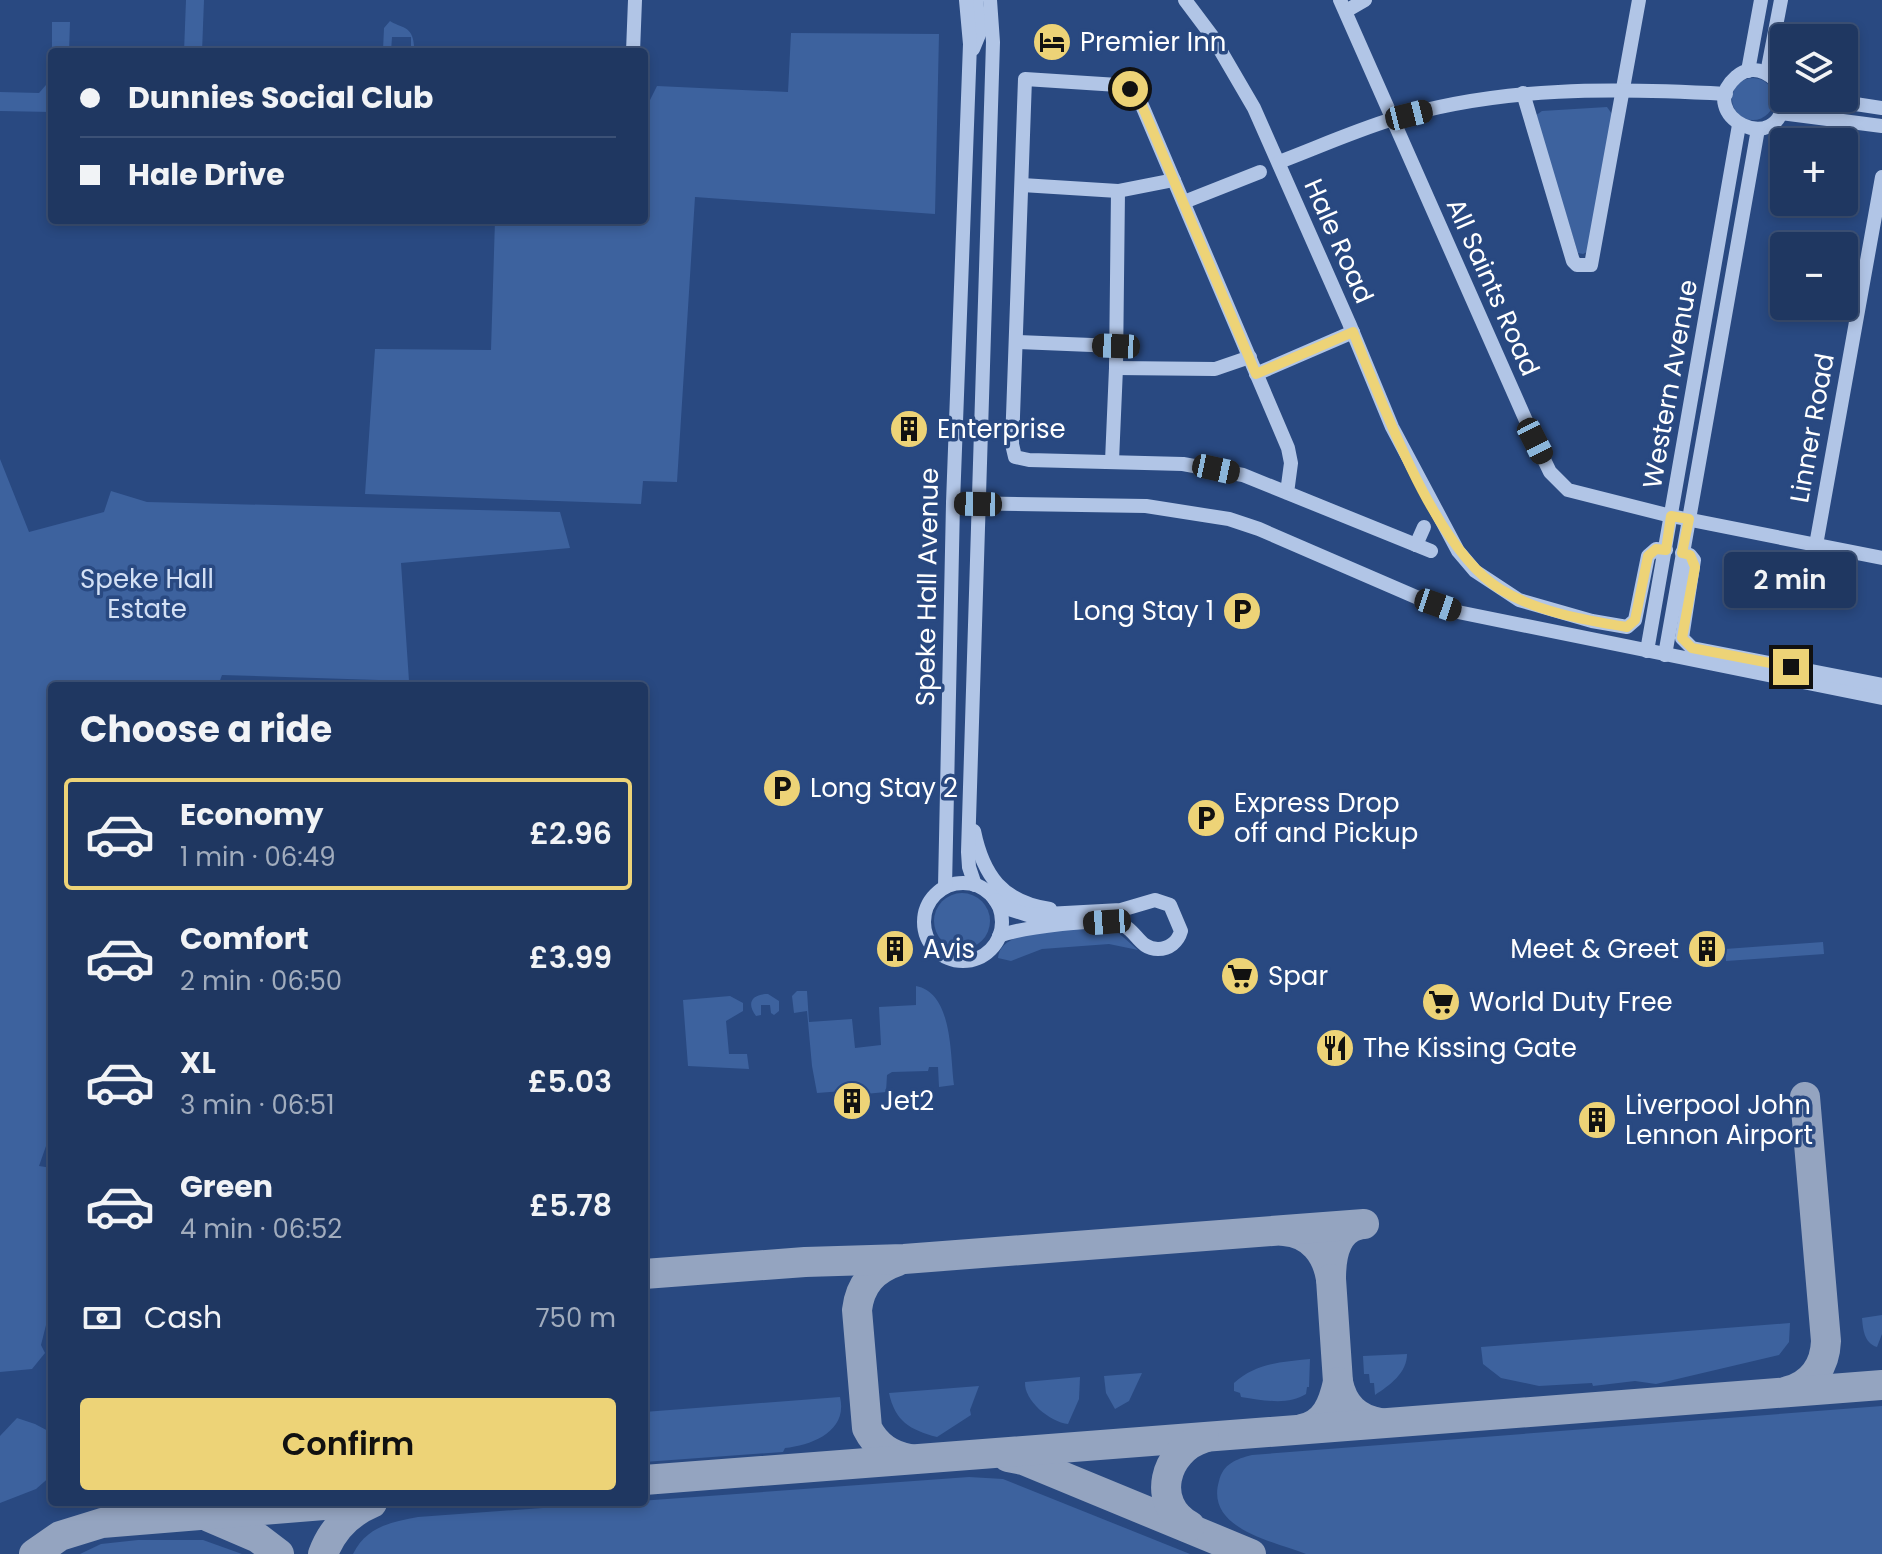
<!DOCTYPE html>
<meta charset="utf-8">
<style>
:root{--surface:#1f3761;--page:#273f67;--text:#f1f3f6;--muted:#a1acbd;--line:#3c5176;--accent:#edd377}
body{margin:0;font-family:Poppins,sans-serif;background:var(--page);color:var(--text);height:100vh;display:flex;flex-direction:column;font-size:30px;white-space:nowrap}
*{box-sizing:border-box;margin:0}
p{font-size:26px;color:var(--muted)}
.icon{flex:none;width:44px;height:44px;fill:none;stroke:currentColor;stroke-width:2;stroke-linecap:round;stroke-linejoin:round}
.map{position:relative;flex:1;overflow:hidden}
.details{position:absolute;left:48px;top:682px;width:600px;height:824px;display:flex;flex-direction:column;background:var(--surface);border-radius:8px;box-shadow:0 4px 12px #0003,0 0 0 2px var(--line)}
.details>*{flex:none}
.hud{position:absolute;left:48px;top:48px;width:600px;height:176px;border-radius:8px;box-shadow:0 4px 12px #0003,0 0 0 2px var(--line);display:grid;align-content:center;height:176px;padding:0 32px;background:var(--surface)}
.fabs{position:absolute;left:1770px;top:24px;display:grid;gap:16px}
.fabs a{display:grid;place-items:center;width:88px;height:88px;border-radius:8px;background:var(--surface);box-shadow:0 4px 12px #0003,0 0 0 2px var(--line);font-size:40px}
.end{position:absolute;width:36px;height:36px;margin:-18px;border:10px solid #edd377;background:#111;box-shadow:0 0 0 4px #111}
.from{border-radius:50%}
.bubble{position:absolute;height:56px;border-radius:8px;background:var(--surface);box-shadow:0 4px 12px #0003,0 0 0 2px var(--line);font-size:26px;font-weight:600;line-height:56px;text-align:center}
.car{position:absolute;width:24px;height:48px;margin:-24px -12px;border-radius:10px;box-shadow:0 0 6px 2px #0007;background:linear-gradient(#222 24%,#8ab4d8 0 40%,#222 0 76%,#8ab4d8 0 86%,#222 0)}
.hud b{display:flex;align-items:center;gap:28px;height:76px;font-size:30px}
.hud b+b{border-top:2px solid var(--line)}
.hud i{width:20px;height:20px;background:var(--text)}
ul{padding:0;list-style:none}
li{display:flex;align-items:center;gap:24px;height:112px;margin:0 16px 12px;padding:0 16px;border:4px solid transparent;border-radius:8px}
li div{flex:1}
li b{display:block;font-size:30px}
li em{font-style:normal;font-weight:600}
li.on{border-color:var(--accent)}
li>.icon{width:72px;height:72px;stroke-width:1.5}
h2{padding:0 32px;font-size:36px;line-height:96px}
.pay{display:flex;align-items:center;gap:20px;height:88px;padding:0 32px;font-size:30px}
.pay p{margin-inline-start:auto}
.cta{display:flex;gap:16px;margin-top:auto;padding:16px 32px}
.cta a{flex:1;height:92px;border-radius:8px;background:var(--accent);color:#111;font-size:32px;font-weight:600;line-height:92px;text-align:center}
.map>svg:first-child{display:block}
</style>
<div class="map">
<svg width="1882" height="1554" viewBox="0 0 1882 1554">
<rect width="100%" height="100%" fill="#294981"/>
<g fill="#3d629e">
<path d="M186,0H204L202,52H184Z"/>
<path d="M390,21C400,28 413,25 414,46H411V37H392L391,52L383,50L384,28Z"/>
<path d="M52,22H70L69,52H52V64Z"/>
<path d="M791,33L939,34L935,214L695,197L677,482L643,481L641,504L365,494L375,349L491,350L495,220H644V112L657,86L788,92Z"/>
<circle cx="1753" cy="99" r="21"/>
<path d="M46,85H52V112L0,111V92L39,93Z"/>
<path d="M1607,107L1612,114L1587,252L1583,254L1578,253L1535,116L1542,111Z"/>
<path d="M0,459L29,532L104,512L111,491L147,502L560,512L570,548L401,563L409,681L222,675L218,686H52V1129L39,1166L52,1168V1301L41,1345L45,1353L32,1369L0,1372Z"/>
<circle cx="962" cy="921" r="28"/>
<path d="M1098,928L1115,930L1138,950L1109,944L1042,949L1011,961L998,958C1000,926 1073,930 1098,928Z"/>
<path d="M1823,942L1824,954L1726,961L1725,949Z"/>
<path d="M916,986C953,993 950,1055 954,1085L939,1087L938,1067H929L928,1071L892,1072L887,1075L886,1092L844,1096L843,1091L817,1093L812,1066L807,1011L794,1013L792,996L797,991H807L809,1022L852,1019L855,1048L881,1045L879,1007L916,1005Z"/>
<path d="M768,994L779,1001V1011L774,1015L771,1013L770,1005H761V1015L756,1016C746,1003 752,994 768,994Z"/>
<path d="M730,996L743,1003V1011L726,1021L729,1054H747L749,1069L688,1066L683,1000Z"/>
<path d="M1882,1315V1334L1877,1347C1864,1343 1863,1329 1862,1318Z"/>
<path d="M1790,1323L1789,1342L1779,1355L1656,1384L1635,1381L1593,1386L1592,1383L1539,1386L1501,1378L1483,1364L1481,1347Z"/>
<path d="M1407,1354C1407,1373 1390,1385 1375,1395L1374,1383H1370L1369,1374H1364L1363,1356Z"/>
<path d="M1310,1359L1309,1387H1307L1306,1394C1289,1405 1266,1401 1241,1397L1240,1393L1234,1391V1383C1256,1363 1281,1362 1310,1359Z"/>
<path d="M1142,1373L1129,1401L1115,1409L1106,1393L1104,1376Z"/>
<path d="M1080,1377L1079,1399L1068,1424C1050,1422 1024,1401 1025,1382Z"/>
<path d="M979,1386L970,1410L971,1415L937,1437C910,1430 895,1421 889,1393Z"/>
<path d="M840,1397C848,1431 813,1445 785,1448L783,1452L644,1462V1412Z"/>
<path d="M1882,1406V1554H1306C1273,1541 1205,1529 1219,1481C1223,1464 1236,1459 1252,1455Z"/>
<path d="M17,1418L35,1424L52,1433V1475L36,1489L0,1503V1436Z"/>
<path d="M969,1477L1003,1479L1190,1554H353C366,1527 391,1522 418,1517Z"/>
<path d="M138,1540H203L242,1554H80L101,1544Z"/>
</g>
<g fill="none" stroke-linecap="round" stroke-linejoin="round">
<g stroke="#94a4c0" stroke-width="30">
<path d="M1284,1231C1312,1233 1327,1254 1331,1279C1331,1258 1334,1231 1358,1225"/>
<path d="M898,1261C874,1269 860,1284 857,1310L867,1428C876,1446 890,1456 910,1459"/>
<path d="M644,1274L805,1262L904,1259L1364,1224"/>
<path d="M1331,1279L1338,1382"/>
<path d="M1788,1391C1813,1384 1825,1366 1826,1341L1805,1097"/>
<path d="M1302,1429C1326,1424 1333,1404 1338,1382C1343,1406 1357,1419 1380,1423"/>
<path d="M1008,1457L1023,1460L1251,1554"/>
<path d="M644,1480L1882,1385"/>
<path d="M209,1517L258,1538L279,1554"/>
<path d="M1190,1526C1150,1504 1164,1450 1204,1438"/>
<path d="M34,1554L60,1536L102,1523L361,1502"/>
<path d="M323,1554C332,1530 348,1513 372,1503"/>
</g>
<g stroke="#b1c5e6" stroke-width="14">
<path d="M1185,0L1212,36L1254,108L1349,323L1392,427L1458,551L1475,571L1519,600L1592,621L1627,627L1635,620L1648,556L1656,549L1666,550"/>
<path d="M1340,0L1535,441L1550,472L1568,490L1671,516L1882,558"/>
<path d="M1346,11L1365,0"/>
<path d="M973,49L980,32L976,0"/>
<path d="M633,52L635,0"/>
<path d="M1748,71L1761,0"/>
<path d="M1767,73L1781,0"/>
<path d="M1523,93L1573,261L1577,265H1591L1639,0"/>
<path d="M1784,96C1778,75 1754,61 1736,77C1693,115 1781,160 1784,98"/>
<path d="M1816,98L1882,108"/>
<path d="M1781,113L1882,126"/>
<path d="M1279,162C1316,148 1354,131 1393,119C1502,86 1614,88 1726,94"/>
<path d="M1022,185L1118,191L1174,180"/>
<path d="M1184,202L1260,172"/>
<path d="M1018,342L1116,346"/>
<path d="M1116,368L1215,369L1250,357"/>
<path d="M1256,374L1353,332"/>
<path d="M1112,461L1116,368L1118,191"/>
<path d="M1287,493L1291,463L1288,448L1138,96L1130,89L1118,85L1025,79L1012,444L1015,457L1029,460L1183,464L1243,475L1431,551"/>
<path d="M953,503L1146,506L1229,519L1259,529L1423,600L1453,611L1882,698"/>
<path d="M1416,545L1424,527"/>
<path d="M1816,545L1882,177"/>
<path d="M1682,553L1690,555L1694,560L1682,638L1692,648L1882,685"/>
<path d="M1647,651L1739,125"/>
<path d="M1665,655L1758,129"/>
<path d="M974,831C983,875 1002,902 1050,909"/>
<circle cx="963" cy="922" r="39"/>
<path d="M975,885L969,867L968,852L993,42L990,0"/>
<path d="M945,887L953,503L970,44L966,0"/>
<path d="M995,900L1009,909L1028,915L1121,910L1155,900L1170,905L1181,931C1178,942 1169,949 1158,949C1140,949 1137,932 1123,925C1105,916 1019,928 999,936"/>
</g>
</g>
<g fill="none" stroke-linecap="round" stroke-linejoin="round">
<path stroke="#edd377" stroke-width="10" d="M1130,89L1138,96L1256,374L1353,332C1383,404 1434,548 1500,589C1537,612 1584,620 1627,627L1635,620L1648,556L1656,549L1666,550L1671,516L1689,519L1682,553L1690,555L1695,567L1682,638L1692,648L1791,667"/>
</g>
<defs>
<g id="hotel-disc" transform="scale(2)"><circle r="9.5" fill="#edd377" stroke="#294981"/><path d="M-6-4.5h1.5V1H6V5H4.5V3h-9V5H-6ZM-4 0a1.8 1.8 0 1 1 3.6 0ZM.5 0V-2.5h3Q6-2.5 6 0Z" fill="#111"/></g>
<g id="building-disc" transform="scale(2)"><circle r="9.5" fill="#edd377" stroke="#294981"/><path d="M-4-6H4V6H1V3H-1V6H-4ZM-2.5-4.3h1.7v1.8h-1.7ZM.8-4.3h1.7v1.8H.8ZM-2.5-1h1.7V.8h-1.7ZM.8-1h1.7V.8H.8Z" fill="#111"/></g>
<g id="parking-disc" transform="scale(2)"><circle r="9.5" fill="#edd377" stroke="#294981"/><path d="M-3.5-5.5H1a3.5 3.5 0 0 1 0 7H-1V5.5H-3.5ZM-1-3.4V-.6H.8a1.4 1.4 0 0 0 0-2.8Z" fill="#111"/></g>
<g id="supermarket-disc" transform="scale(2)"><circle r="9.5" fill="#edd377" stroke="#294981"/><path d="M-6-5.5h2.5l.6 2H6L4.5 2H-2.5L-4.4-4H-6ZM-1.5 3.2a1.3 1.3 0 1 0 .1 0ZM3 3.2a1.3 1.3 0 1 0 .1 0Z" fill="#111"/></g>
<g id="restaurant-disc" transform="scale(2)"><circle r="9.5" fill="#edd377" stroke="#294981"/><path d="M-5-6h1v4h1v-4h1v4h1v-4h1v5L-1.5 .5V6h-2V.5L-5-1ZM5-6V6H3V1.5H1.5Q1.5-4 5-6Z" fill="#111"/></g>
</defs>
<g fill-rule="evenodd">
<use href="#hotel-disc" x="1052" y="42"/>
<use href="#building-disc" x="909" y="429"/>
<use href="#parking-disc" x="1242" y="611"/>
<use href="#parking-disc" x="782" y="788"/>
<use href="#parking-disc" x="1206" y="818"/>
<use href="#building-disc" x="895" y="949"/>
<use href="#building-disc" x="1707" y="949"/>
<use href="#supermarket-disc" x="1240" y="976"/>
<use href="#supermarket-disc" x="1441" y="1002"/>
<use href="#restaurant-disc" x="1335" y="1048"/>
<use href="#building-disc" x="852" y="1101"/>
<use href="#building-disc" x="1597" y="1120"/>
</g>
<g text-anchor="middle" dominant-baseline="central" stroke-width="7" stroke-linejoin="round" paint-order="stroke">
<g font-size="26" fill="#fff" stroke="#294981" text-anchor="start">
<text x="1080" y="42">Premier Inn</text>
<text x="937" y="429">Enterprise</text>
<text x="1214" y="611" text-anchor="end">Long Stay 1</text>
<text x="810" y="788">Long Stay 2</text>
<text x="1234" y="803">Express Drop<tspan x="1234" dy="30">off and Pickup</tspan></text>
<text x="923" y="949">Avis</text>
<text x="1679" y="949" text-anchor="end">Meet &amp; Greet</text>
<text x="1268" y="976">Spar</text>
<text x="1469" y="1002">World Duty Free</text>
<text x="1363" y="1048">The Kissing Gate</text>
<text x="880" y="1101">Jet2</text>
<text x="1625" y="1105">Liverpool John<tspan x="1625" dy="30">Lennon Airport</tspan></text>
</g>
<g font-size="26" fill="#fff" stroke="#294981">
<text transform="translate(1339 241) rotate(66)">Hale Road</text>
<text transform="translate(1493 287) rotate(66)">All Saints Road</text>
<text transform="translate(1670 384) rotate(-80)">Western Avenue</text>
<text transform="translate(1812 428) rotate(-80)">Linner Road</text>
<text transform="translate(927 587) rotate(-89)">Speke Hall Avenue</text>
</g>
<g font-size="26" fill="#d3e0f5" stroke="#294981">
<text x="147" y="579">Speke Hall<tspan x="147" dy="30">Estate</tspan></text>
</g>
</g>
</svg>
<div class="fabs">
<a><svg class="icon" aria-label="layers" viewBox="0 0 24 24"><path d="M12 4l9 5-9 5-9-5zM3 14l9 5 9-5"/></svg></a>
<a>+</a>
<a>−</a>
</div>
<i class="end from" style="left:1130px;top:89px"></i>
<i class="end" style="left:1791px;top:667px"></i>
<div class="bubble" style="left:1724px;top:552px;width:132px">2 min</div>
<i class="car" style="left:1409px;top:115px;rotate:76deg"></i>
<i class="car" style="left:1116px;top:346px;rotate:272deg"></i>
<i class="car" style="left:1535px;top:441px;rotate:153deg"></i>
<i class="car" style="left:1216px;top:469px;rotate:102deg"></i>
<i class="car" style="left:978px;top:504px;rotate:271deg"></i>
<i class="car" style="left:1438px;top:605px;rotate:109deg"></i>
<i class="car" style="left:1107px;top:922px;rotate:266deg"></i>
<div class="hud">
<b><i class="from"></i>Dunnies Social Club</b>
<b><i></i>Hale Drive</b>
</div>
<section class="details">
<h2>Choose a ride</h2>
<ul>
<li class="on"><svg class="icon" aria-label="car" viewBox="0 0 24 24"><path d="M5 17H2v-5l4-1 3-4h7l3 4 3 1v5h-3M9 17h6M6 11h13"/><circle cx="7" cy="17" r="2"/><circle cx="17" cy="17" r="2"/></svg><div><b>Economy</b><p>1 min · 06:49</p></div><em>£2.96</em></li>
<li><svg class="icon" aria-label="car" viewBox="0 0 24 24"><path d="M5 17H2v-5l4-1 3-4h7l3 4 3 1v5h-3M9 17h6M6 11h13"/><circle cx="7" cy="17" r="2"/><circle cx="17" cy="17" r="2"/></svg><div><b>Comfort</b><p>2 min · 06:50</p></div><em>£3.99</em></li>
<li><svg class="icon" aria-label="car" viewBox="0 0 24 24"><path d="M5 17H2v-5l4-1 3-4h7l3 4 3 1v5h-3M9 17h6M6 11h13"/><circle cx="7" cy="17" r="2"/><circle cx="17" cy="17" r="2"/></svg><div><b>XL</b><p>3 min · 06:51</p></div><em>£5.03</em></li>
<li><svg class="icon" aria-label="car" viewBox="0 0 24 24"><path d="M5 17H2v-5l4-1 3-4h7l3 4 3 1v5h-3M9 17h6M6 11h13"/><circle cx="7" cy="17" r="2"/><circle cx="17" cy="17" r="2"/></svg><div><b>Green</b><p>4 min · 06:52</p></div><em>£5.78</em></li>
</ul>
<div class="pay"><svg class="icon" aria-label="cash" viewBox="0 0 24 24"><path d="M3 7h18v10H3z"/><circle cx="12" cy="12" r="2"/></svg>Cash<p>750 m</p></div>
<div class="cta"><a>Confirm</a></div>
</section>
</div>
